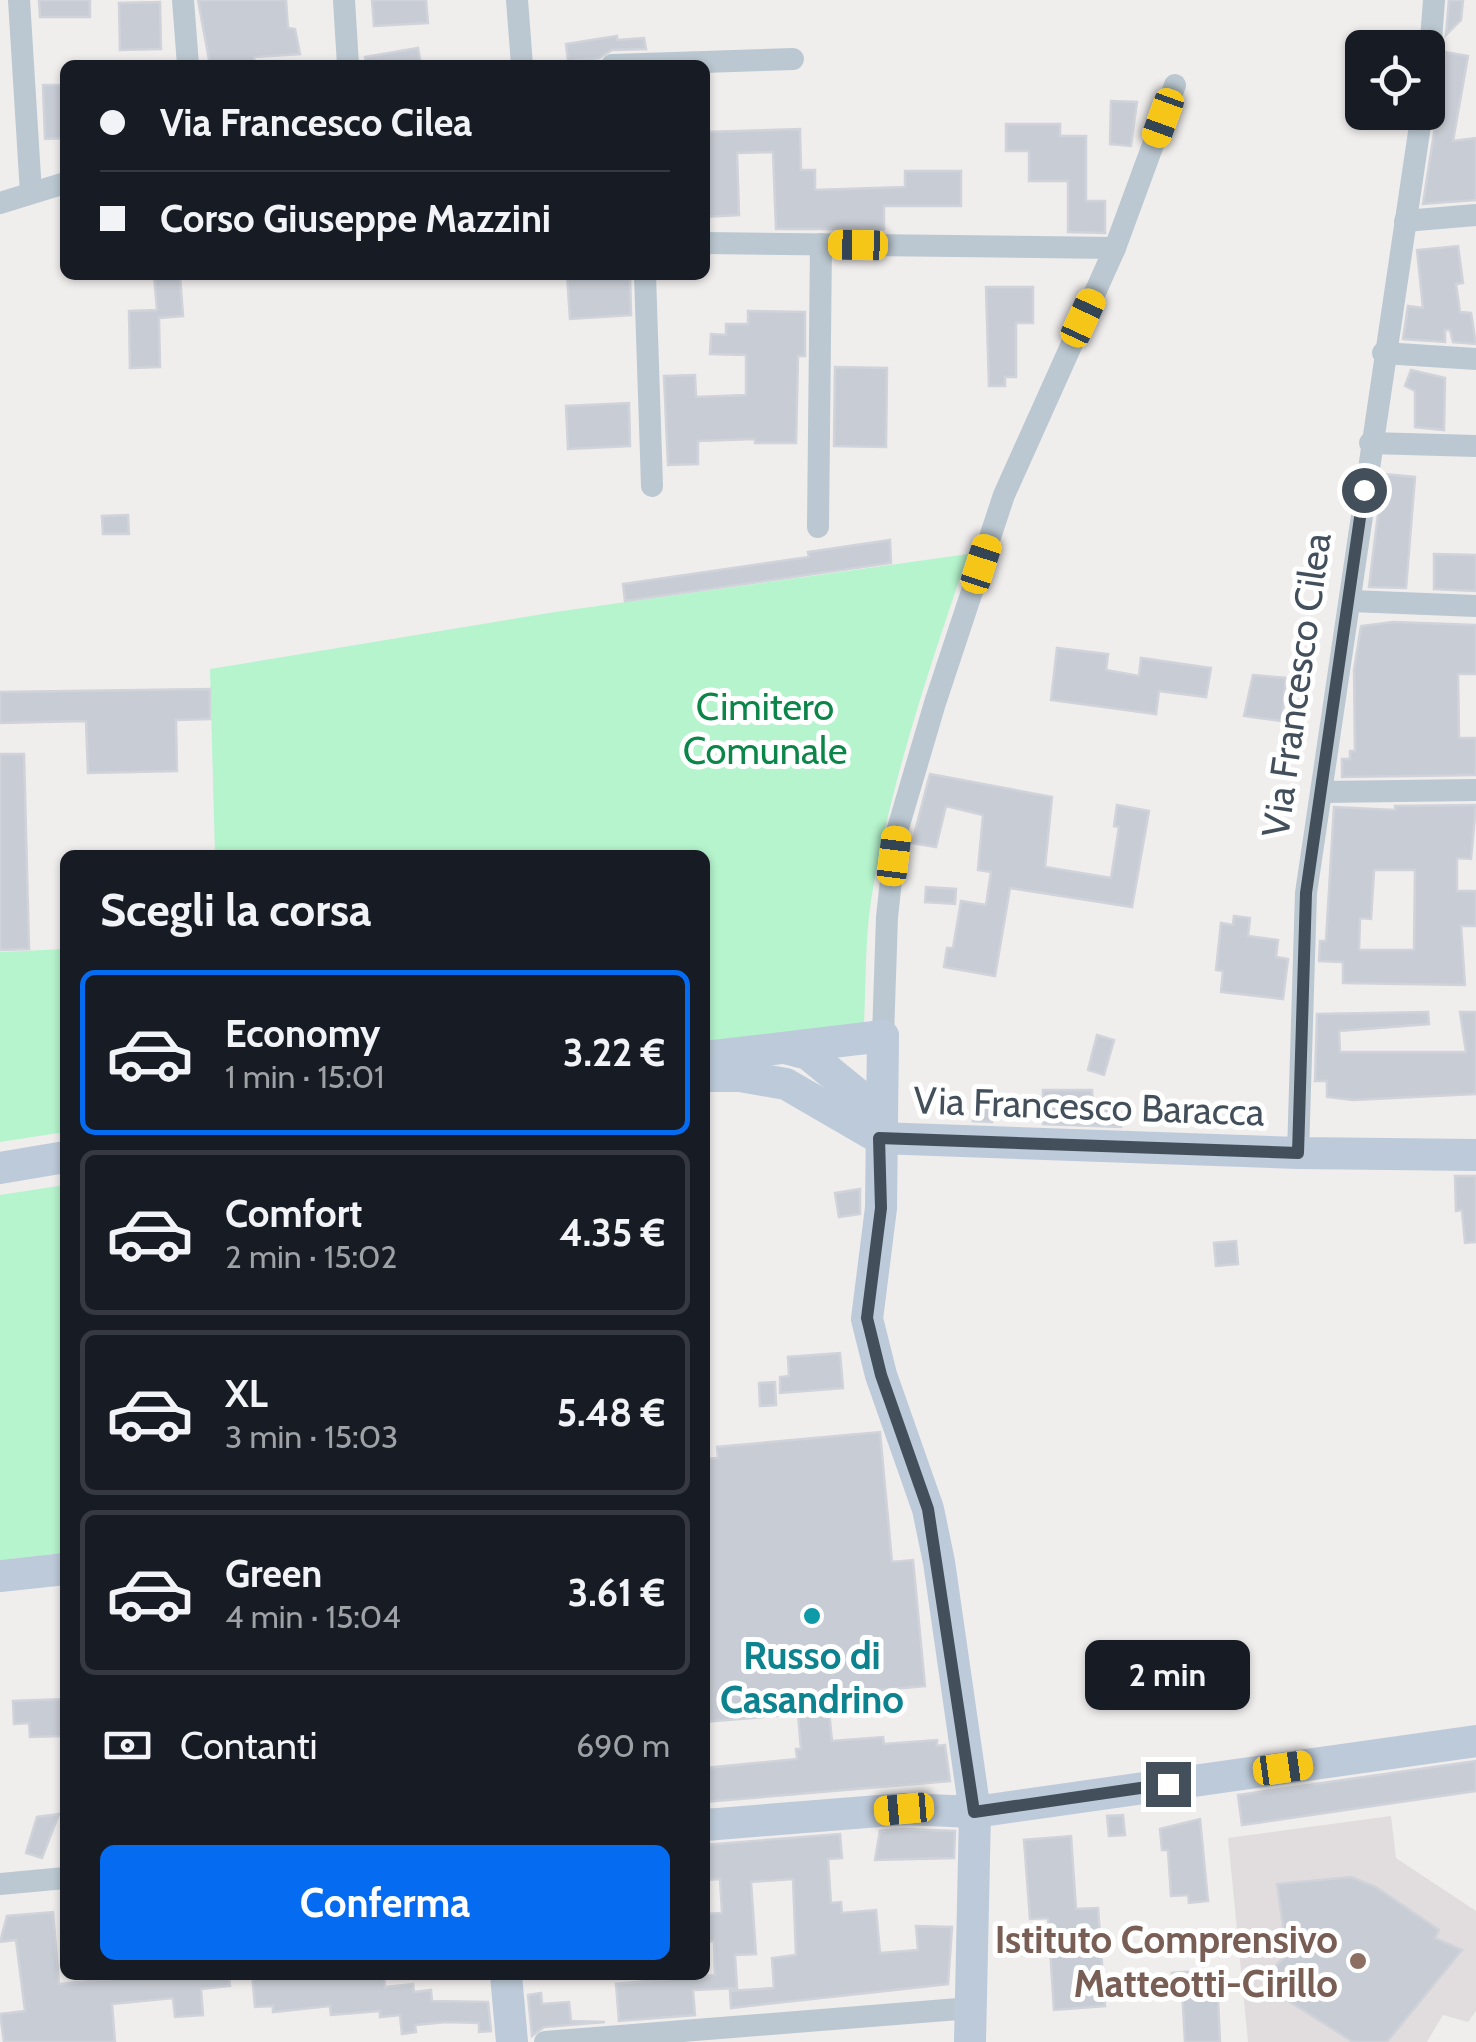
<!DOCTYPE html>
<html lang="it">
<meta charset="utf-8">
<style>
:root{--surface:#171b24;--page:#242831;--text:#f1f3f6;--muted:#9ea1a6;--line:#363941;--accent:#056cf2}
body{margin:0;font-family:Cabin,sans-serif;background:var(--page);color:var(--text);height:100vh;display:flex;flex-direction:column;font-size:38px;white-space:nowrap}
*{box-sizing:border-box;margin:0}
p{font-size:32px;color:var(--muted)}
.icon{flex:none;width:55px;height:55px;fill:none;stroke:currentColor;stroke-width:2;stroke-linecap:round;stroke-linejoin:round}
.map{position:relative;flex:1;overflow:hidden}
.details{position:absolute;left:60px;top:850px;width:650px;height:1130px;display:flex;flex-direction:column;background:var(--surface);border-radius:15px;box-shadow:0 2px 8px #0004}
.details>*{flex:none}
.hud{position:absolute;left:60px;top:60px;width:650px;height:220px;border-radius:15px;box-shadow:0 2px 8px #0004;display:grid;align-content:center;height:220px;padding:0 40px;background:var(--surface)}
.fabs{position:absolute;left:1345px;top:30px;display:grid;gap:20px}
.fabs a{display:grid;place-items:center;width:100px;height:100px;border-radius:15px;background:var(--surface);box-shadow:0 2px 8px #0004;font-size:50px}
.end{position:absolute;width:45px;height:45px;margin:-22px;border:12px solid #43505c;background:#fff;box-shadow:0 0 0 5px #fff}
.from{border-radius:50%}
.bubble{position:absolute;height:70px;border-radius:15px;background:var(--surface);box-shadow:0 2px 8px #0004;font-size:32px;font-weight:700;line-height:70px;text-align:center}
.car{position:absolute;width:30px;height:60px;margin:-30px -15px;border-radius:12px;box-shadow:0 0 8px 2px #0007;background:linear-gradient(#f5c518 24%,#345 0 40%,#f5c518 0 76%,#345 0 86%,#f5c518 0)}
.hud b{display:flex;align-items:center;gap:35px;height:95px;font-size:38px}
.hud b+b{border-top:2px solid var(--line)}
.hud i{width:25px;height:25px;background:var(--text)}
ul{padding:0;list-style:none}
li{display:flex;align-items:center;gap:30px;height:165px;margin:0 20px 15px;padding:0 20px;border:5px solid var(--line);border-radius:15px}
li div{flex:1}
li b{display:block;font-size:38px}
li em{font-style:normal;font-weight:700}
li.current{border-color:var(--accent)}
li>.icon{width:90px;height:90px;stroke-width:1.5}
h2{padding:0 40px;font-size:45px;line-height:120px}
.pay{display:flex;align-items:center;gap:25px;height:110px;padding:0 40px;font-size:38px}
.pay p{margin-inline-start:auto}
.cta{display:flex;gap:20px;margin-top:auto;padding:20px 40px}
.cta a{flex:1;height:115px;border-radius:15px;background:var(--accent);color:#fff;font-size:40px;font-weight:700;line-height:115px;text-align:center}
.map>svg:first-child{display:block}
</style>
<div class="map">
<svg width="1476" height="2042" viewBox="0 0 1476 2042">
<rect width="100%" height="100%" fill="#f0eded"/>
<path fill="#e1ddde" d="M1391,1816L1396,1858L1476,1911V2011L1468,2022L1443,2015L1427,2042H1248L1228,1838Z"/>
<g fill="#b5f4cd">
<path d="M968,554C930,667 890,782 871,901C865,941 866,983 864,1024L705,1041V855H215L210,669L555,612Z"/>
<path d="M65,949V1132L0,1142V952Z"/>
<path d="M65,1185V1553L0,1560V1195Z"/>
</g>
<g fill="#c8ccd4" stroke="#d0d3da" stroke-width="2.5" fill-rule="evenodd">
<path d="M39,0H90V17H40Z"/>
<path d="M198,0H286L288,28L295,29L300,54L254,57L255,65H210Z"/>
<path d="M372,0H426L428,23L374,26Z"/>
<path d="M1449,0H1463L1461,20L1446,35Z"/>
<path d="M160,2L161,49L120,50L119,3Z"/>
<path d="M617,36V40L644,38L646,49L612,50L599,58L568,61L566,44Z"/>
<path d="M418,48L421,65H366L365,57Z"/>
<path d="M1445,52L1468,56L1453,141L1476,138V200L1423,204L1437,114L1433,102L1443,82Z"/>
<path d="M43,85H65V138L45,139Z"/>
<path d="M1111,101L1137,102L1131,146L1110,144Z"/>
<path d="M1006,124H1060V136H1086V201H1105V233L1068,232V181H1029V151H1006Z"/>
<path d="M800,129L801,170H815V190L905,187V171H961V206H884V229H776L773,152L737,153L739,215L705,217V132Z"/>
<path d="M1458,246L1463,283L1456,284L1460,312L1471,313L1476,344L1453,342L1450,330H1445V342L1403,339L1408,306L1423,308L1417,250Z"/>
<path d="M154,275H180L183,316L159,318L160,367L130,368L129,311L157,310Z"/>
<path d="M567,275H630L631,315L570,319Z"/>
<path d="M986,287H1033V323H1016V377H1005V386H989Z"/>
<path d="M748,311L805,312V356H798L796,443H755V439L698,441V464L668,465L664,376L695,375L696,397L746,395V355L710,354L711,334L726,335V324H748Z"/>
<path d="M835,367L887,368L886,447L834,446Z"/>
<path d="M1411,370L1445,378L1444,430L1415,427V391L1405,386Z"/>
<path d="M629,403L630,446L568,449L566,406Z"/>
<path d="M1383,474L1415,477L1406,588L1369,587Z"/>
<path d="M128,515L129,534H103L102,516Z"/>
<path d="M890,540L891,563L625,601L623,584L809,557L808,552Z"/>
<path d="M1434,554L1476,555V591L1434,589Z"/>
<path d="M1393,622L1476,625V674H1458L1459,738H1476V775L1342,777V759H1350V751H1355L1354,670L1361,626Z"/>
<path d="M1057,648L1108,654L1106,670L1139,676L1141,658L1211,668L1206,697L1159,691L1156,714L1051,700Z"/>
<path d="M1253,675L1286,678L1282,721L1244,716Z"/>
<path d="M210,689V719L176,720L177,771L88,773L86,721L0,723V692Z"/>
<path d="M0,754H24L29,949L0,950Z"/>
<path d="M930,774L1052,797L1045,867L1111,878L1119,827L1114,826L1117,805L1149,811L1132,907L1010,888L995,976L944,967L947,948H953L961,901L986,905L991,872L978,870L983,815L946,806L936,847L912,843Z"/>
<path d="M1476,805L1471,859L1457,858V891H1476V926H1461L1465,985L1343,983V962L1319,961L1320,941H1326L1334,807L1395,810V806ZM1374,870H1415L1414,950H1359L1360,918L1371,919Z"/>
<path d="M926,887L956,889L955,904L925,902Z"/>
<path d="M1234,916L1250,918L1248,936L1278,940L1276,957L1288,959L1283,999L1221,992L1223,971L1216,970L1221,923L1233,925Z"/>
<path d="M1428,1012L1429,1024L1339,1031L1340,1052H1466L1460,1012H1476V1094L1353,1100L1327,1097V1081H1315L1317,1014Z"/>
<path d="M1097,1035L1114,1040L1104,1075L1088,1070Z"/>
<path d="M979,1086L997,1089L992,1122L973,1121Z"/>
<path d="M1043,1090H1092L1093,1109H1121V1127L1043,1124Z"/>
<path d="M1455,1176H1476V1242L1465,1243L1462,1210L1456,1211Z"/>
<path d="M860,1189V1214L839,1217L835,1193Z"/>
<path d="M1236,1241L1238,1264L1216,1266L1214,1243Z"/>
<path d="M840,1353L843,1388L780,1393V1377L789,1376L788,1357Z"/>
<path d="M775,1382L776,1405L760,1406L759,1383Z"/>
<path d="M880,1432L892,1562L913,1560L925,1686L869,1691L870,1707L829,1711L832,1741L883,1737L884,1744L937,1740V1746L945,1745L950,1781L705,1802V1768L797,1759L796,1749H801L798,1714L705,1722V1459L718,1458L717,1447Z"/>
<path d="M65,1699V1736L30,1737L29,1723L14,1724L13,1701Z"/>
<path d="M1476,1761V1791L1242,1825L1238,1795Z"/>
<path d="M59,1814L42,1858L26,1853L37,1817Z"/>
<path d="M1123,1815L1125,1835L1109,1836L1107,1816Z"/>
<path d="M1200,1819L1208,1901L1189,1903L1188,1895L1171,1896L1168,1850H1162L1160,1829Z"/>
<path d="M904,1829L955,1831L954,1858L875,1860L880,1831Z"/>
<path d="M840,1834L842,1858L828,1859L831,1903L841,1902L842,1913L876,1910L880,1953L918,1950L916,1926L952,1927L948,1984L731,2008L730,1991L774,1988L772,1958L796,1955L793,1879L751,1882L756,1954L735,1955L737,1988L693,1990L695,2015L619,2021L616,1984L715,1975L714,1941L705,1942V1926L707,1914L722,1913L720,1879L705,1880V1845Z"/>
<path d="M1071,1836L1076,1909L1098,1908L1105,2006L1054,2010L1048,1918L1030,1919L1024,1840Z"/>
<path d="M1351,1877L1376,1887L1439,1930L1435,1938L1462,1950L1387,2042H1353L1265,1986V1977L1287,1954L1277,1884Z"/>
<path d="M53,1912L59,1984L158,1975H229L230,1986L201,1989L203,2015L175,2017L173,1998L112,2004L115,2042H4L0,2014L25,2011L16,1940L0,1942L7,1916Z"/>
<path d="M1199,1971V1979H1217L1220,2042H1185L1182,1988L1173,1989L1172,1973Z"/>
<path d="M252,1975H384L385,1987L413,1984L414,1992L431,1990L432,2001L488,2002L491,2031L479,2032V2023L447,2022L415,2025L416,2032L402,2034L400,2015L380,2017V2011L331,2015L330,2006L273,2012V2006L255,2007Z"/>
<path d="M541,1993L542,2004L569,2002L571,2021L605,2022L544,2027L532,2036L528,1995Z"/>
</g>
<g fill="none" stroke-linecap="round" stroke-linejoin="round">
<g stroke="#bbc8d1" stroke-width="22">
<path d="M19,0L31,193"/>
<path d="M183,0L188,65"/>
<path d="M344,0L348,65"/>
<path d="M517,0L522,65"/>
<path d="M612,65L793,59"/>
<path d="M1428,80L1434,0"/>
<path d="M0,203L65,183"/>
<path d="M1405,221L1476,215"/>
<path d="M705,243L1115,248"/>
<path d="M645,275L652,486"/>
<path d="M1383,353L1476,359"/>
<path d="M1370,443L1476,446"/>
<path d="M818,527L821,244"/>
<path d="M1351,601L1476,606"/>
<path d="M1322,792L1476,790"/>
<path d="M883,1036L887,917L896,835L935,703L1004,495L1115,248L1175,85"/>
<path d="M1298,1153L1306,893L1422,112"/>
<path d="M0,1884L65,1878"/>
<path d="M545,2042L971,2008"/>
</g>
<g stroke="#bdcad9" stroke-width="32">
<path d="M883,1036L881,1208L867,1319L881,1375L928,1509L939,1562L975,1812L970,2042"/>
<path d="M785,1048L808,1054L879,1112"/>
<path d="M705,1057L883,1036"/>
<path d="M705,1076H740L786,1084L879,1138L1298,1153L1476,1155"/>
<path d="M0,1168L65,1157"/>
<path d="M0,1576L65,1569"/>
<path d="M705,1825L904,1809L975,1812L1476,1741"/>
<path d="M506,1975L512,2042"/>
</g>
</g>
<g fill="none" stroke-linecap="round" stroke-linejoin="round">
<path stroke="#43505c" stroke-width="12" d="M1168,1784L974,1812L928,1509L881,1375L867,1318L881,1208L879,1138L1298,1153L1306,893L1364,490"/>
</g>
<circle fill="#0f9aa8" stroke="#fff" stroke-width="4" cx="812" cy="1616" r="10"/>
<circle fill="#8d6e63" stroke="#fff" stroke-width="4" cx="1358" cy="1961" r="10"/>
<g text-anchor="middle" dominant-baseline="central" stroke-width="10" stroke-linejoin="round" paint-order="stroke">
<g font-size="38" fill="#43505c" stroke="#fff">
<text transform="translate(1296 685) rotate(-82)">Via Francesco Cilea</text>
<text transform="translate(1089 1106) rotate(2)">Via Francesco Baracca</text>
</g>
<g font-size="38" fill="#0c8549" stroke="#fff">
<text x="765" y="706">Cimitero<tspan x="765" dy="44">Comunale</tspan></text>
</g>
<g font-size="38" font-weight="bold" fill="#0d838f" stroke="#fff">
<text x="812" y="1655">Russo di<tspan x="812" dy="44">Casandrino</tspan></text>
</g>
<g font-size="38" font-weight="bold" fill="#785e54" stroke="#fff" text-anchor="end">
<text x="1338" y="1939">Istituto Comprensivo<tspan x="1338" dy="44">Matteotti-Cirillo</tspan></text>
</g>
</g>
</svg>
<div class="fabs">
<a><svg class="icon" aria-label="locate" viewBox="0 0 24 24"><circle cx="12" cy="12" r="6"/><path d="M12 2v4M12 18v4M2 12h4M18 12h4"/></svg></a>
</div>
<i class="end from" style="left:1364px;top:490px"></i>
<i class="end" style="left:1168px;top:1784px"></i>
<div class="bubble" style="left:1085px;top:1640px;width:165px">2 min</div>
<i class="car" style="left:1163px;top:118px;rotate:200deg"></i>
<i class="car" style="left:858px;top:245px;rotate:271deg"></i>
<i class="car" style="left:1083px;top:318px;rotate:25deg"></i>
<i class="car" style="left:981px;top:564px;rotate:18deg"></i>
<i class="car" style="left:894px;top:856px;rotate:7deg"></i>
<i class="car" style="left:1283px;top:1768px;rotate:82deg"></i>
<i class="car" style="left:904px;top:1809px;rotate:265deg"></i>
<div class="hud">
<b><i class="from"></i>Via Francesco Cilea</b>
<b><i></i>Corso Giuseppe Mazzini</b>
</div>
<section class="details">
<h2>Scegli la corsa</h2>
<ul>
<li class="current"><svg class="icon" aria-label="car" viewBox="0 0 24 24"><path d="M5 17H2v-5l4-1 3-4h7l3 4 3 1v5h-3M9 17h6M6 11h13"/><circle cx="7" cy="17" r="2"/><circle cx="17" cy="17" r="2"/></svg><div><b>Economy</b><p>1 min · 15:01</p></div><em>3.22 €</em></li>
<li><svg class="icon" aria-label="car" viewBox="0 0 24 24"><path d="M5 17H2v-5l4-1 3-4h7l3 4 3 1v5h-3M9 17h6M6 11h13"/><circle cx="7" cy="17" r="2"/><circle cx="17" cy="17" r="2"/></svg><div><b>Comfort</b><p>2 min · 15:02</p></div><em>4.35 €</em></li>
<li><svg class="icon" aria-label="car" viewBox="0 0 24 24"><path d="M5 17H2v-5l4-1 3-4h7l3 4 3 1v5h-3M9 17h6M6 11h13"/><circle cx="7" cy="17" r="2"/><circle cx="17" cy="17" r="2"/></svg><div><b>XL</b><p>3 min · 15:03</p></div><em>5.48 €</em></li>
<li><svg class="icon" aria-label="car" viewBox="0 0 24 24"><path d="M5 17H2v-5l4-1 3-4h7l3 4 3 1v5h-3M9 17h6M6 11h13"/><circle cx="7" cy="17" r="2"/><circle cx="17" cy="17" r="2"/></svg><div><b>Green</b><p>4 min · 15:04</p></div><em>3.61 €</em></li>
</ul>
<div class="pay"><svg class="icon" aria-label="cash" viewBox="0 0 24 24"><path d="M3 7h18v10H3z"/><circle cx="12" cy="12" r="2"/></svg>Contanti<p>690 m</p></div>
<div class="cta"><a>Conferma</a></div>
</section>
</div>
